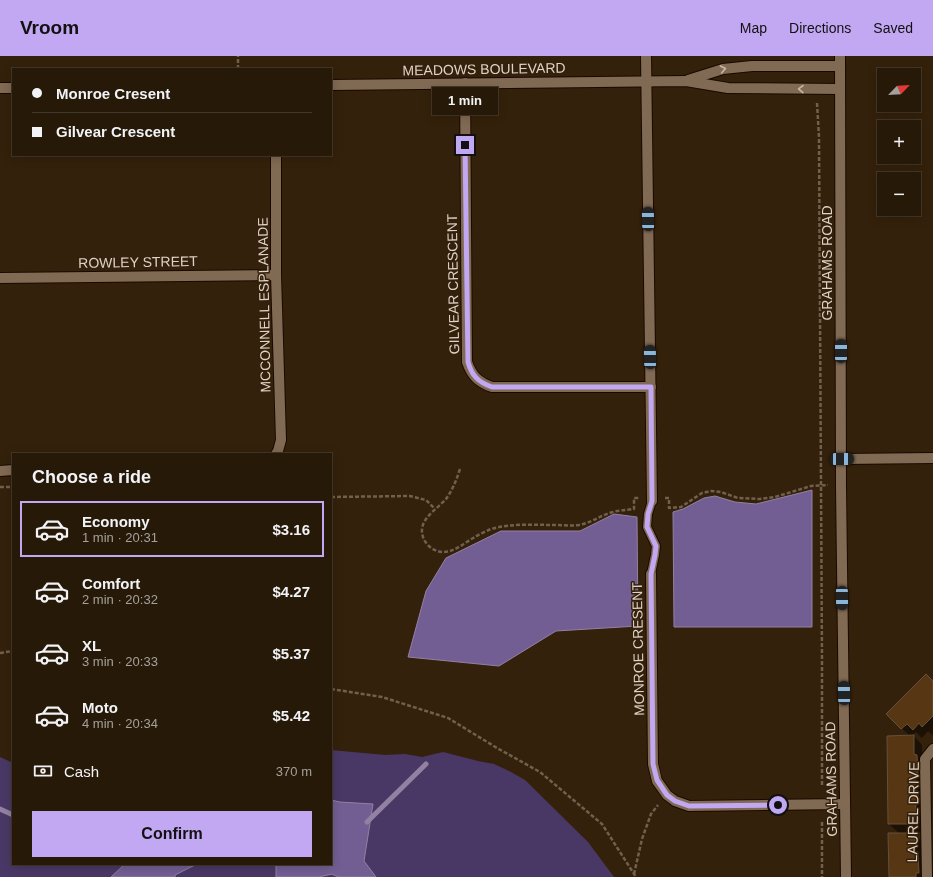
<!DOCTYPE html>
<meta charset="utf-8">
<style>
:root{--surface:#271908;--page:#332616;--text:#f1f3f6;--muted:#a4a09c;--line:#433829;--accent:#c2a7f2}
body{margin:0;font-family:Helvetica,sans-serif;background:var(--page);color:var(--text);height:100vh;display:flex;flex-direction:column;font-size:15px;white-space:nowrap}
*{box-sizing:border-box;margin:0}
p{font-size:13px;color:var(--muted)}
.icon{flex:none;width:22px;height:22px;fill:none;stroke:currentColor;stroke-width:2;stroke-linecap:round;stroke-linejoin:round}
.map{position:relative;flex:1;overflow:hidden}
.panel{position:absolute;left:12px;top:397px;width:320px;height:412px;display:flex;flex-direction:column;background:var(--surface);border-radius:0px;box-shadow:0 2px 10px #0003,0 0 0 1px var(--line)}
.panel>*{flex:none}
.top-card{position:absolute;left:12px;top:12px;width:320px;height:88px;border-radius:0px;box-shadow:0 2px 10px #0003,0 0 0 1px var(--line);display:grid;align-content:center;height:88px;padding:0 20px;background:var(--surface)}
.needle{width:26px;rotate:65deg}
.controls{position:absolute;left:877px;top:12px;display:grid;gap:8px}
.controls a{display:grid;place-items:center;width:44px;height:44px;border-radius:0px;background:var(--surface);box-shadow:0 2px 10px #0003,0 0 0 1px var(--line);font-size:20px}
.end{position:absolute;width:18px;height:18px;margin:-9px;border:5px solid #c2a7f2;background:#111;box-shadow:0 0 0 2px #111}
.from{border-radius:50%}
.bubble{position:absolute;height:28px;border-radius:0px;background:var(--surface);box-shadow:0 2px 10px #0003,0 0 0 1px var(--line);font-size:13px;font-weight:800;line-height:28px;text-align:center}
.car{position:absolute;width:12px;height:24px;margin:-12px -6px;border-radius:5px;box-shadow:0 0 3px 1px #0007;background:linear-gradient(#222 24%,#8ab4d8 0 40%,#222 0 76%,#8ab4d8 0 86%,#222 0)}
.top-card b{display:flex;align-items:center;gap:14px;height:38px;font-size:15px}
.top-card b+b{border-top:1px solid var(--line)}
.top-card i{width:10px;height:10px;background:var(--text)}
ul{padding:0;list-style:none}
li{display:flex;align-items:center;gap:12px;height:56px;margin:0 8px 6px;padding:0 12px;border:2px solid transparent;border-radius:0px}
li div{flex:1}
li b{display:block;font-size:15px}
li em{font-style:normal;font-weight:800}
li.current{border-color:var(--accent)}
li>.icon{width:36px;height:36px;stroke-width:1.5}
h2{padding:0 20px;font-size:18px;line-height:48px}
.pay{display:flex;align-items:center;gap:10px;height:44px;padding:0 20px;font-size:15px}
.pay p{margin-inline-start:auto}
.button{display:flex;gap:8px;margin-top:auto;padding:8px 20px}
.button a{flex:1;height:46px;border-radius:0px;background:var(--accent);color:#111;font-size:16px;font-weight:800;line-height:46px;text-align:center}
header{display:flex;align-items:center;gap:24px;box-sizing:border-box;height:56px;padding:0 20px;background:var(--accent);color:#111}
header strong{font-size:19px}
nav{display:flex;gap:22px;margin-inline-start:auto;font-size:14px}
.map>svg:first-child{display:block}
</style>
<header>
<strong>Vroom</strong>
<nav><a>Map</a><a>Directions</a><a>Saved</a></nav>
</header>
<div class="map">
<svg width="933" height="821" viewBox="0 0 933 821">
<rect width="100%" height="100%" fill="#34210b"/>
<path fill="#493865" d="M331,694L385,699L405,698L422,701L443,696L478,705L494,708L511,716L525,724L588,786L614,821H0V701L13,707V808H331Z"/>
<g fill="#725e93" stroke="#9381a2">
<path d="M812,434V571H674L673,456L683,453L704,442L715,440L735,446L756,448Z"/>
<path d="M614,458L637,461L638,570L556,575L499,610L408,601L426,535L446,502L501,475H580Z"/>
<path d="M331,744L340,746L373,748L364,805L376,821H338L332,818L319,821H276V808H331Z"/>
<path d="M125,808H197L175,819V821H111Z"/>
</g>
<path fill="#0007" d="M933,627V678L932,679L928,675L922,682L916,676L911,680H914L922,689L923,776H913L923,787L927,821H890L900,778L889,768L910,680L896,667Z"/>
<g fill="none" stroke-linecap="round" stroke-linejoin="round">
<g stroke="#9381a2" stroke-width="5">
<path d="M0,753L13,759"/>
<path d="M367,766L426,708"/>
</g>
</g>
<g fill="#573713" stroke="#66503a">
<path d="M926,618L933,625V660L922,671L919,667L913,674L907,668L901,673L886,658Z"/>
<path d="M914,679V698L917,699L918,721L915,720V735H918V748H916L914,768H888L887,680Z"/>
<path d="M888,777H915V796H918L919,817H916V821H889Z"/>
</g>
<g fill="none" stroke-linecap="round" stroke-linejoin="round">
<g stroke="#1b0900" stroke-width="10">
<path id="lane" d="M651,518L655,499L656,490L647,471L648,458L652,445"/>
</g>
<g stroke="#1b0900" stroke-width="12">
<g id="street">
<path d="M646,0L652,445"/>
<path d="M840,0L841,431L846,821"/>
<path d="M688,24L723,13L752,10H840"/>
<path d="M465,27L467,306C472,320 478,326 492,331H651"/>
<path d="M331,29L686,25L728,32L840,33"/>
<path d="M0,32H13"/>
<path d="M0,222L276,219"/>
<path d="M276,398L278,395L281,384L276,219V99"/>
<path d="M842,403L933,402"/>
<path d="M0,415L13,414"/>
<path d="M651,518L653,708L657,725L667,739L675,745L689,750L845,748"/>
<path d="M927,821L925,703L933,693"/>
</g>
</g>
<g stroke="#70604d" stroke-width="2.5" stroke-dasharray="4 2" stroke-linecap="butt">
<path d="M238,13V0"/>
<path d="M817,47L819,81L822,604V729"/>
<path d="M460,413C456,425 453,433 446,443C438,452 423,461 422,473C421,485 431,495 442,496C454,497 465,486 475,481C480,478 486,475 491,473C512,467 534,469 555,469C563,469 571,470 579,469C591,467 601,459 613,456C620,454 627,454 634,453V442H640"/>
<path d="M0,431H13"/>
<path d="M331,441L410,440L426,444L435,453"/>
<path d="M665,442H669V452L681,451L702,437L711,435L721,436L738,442L760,443L775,441L811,430L828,429"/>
<path d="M0,597L13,595"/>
<path d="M331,633L382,641L448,662L497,692L540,716L602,768L636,821"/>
<path d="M822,766V821"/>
<path d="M634,818L642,783L651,758L658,749"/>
</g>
<use href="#lane" stroke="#816a53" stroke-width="8"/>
<use href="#street" stroke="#816a53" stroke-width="10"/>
</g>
<defs><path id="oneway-chevron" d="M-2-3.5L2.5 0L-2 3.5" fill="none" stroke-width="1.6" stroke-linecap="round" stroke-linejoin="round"/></defs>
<g stroke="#c8b8a9">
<use href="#oneway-chevron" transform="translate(723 13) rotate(-11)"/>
<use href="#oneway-chevron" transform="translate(801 33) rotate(-179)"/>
</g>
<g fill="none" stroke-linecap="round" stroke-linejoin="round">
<path stroke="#c2a7f2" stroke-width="5" d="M465,89L468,306C472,320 478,326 492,331H651L652,445L648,458L647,471L656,490L655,499L651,518L653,708L657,724L667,739L675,745L689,750L778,749"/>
</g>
<g text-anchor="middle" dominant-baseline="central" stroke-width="3" stroke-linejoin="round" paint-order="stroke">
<g font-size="14" fill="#dfd2c6" stroke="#34210b">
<text transform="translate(484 13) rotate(-1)">MEADOWS BOULEVARD</text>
<text transform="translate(138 206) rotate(-1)">ROWLEY STREET</text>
<text transform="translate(827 207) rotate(-90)">GRAHAMS ROAD</text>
<text transform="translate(453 228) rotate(-91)">GILVEAR CRESCENT</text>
<text transform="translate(264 249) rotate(-91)">MCCONNELL ESPLANADE</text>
<text transform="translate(638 593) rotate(-91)">MONROE CRESENT</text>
<text transform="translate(831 723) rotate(-91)">GRAHAMS ROAD</text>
<text transform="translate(913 756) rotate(-89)">LAUREL DRIVE</text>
</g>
</g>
</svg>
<div class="controls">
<a><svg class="needle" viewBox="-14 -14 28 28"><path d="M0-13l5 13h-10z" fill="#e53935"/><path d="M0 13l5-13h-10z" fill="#a4a09c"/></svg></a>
<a>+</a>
<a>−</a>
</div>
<i class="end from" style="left:778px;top:749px"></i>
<i class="end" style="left:465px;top:89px"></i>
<div class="bubble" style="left:432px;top:31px;width:66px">1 min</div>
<i class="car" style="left:648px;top:163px;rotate:359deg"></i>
<i class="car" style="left:841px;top:295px;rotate:0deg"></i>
<i class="car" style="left:650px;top:301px;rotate:359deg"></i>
<i class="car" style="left:842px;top:403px;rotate:89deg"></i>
<i class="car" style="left:842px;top:542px;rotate:179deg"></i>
<i class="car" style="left:844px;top:637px;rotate:359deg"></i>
<div class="top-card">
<b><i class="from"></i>Monroe Cresent</b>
<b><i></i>Gilvear Crescent</b>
</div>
<section class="panel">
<h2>Choose a ride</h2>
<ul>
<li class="current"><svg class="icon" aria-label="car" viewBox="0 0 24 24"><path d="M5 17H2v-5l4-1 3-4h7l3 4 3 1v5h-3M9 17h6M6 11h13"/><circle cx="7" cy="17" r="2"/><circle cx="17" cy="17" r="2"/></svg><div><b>Economy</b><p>1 min · 20:31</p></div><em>$3.16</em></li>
<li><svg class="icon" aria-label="car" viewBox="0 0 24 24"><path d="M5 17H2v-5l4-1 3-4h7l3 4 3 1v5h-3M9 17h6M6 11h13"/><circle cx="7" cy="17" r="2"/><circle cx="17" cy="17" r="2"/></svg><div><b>Comfort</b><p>2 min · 20:32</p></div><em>$4.27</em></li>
<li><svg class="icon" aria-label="car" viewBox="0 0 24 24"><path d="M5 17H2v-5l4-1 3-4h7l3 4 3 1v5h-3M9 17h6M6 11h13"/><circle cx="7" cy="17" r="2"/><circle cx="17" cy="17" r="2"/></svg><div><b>XL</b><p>3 min · 20:33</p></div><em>$5.37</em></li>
<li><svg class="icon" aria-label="car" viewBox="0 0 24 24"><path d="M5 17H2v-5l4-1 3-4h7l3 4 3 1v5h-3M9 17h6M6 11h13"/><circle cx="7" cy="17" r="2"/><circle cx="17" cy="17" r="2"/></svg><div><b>Moto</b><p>4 min · 20:34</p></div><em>$5.42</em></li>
</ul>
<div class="pay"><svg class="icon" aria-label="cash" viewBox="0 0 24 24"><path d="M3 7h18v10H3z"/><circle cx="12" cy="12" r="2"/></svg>Cash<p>370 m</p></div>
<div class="button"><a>Confirm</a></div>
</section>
</div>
